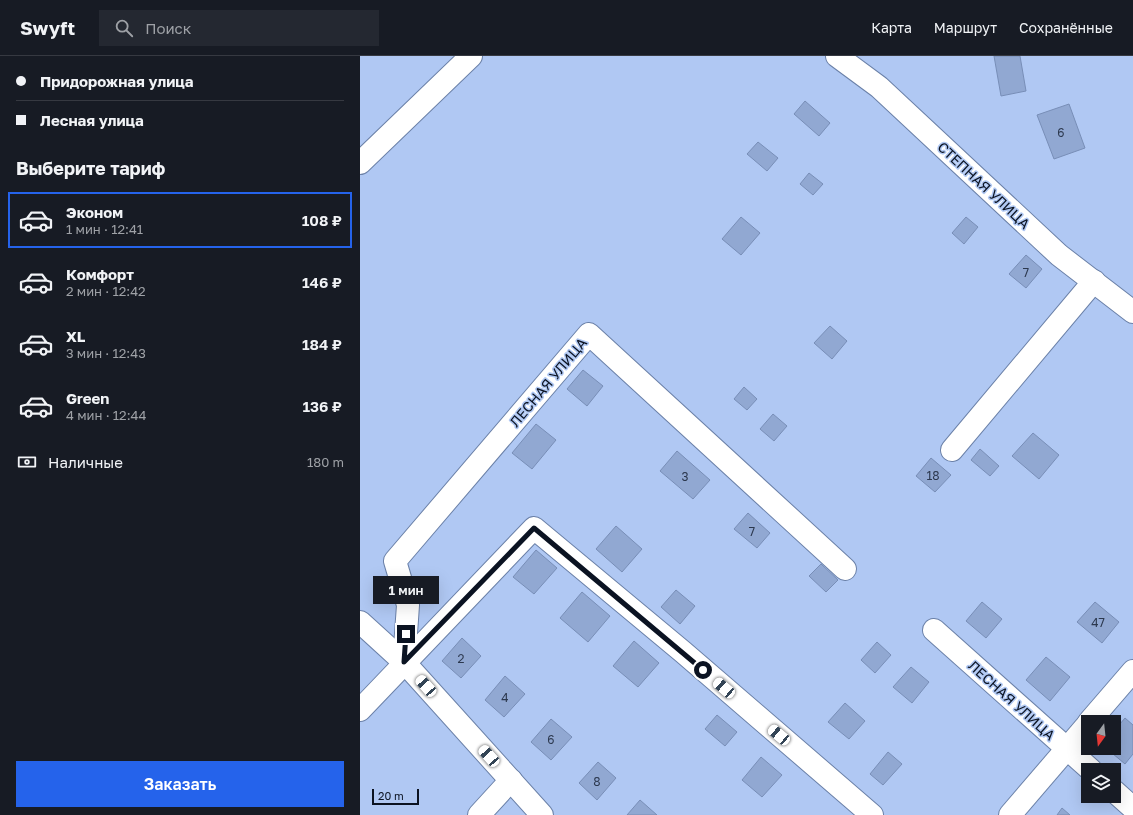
<!DOCTYPE html>
<html lang="ru">
<meta charset="utf-8">
<style>
:root{--surface:#171b24;--page:#242831;--text:#f1f3f6;--muted:#9ea1a6;--line:#363941;--accent:#2563eb}
body{margin:0;font-family:"Golos Text",sans-serif;background:var(--page);color:var(--text);height:100vh;display:flex;flex-direction:column;font-size:15px;white-space:nowrap}
*{box-sizing:border-box;margin:0}
p{font-size:13px;color:var(--muted)}
.icon{flex:none;width:22px;height:22px;fill:none;stroke:currentColor;stroke-width:2;stroke-linecap:round;stroke-linejoin:round}
.map{position:relative;flex:1;overflow:hidden}
.details{display:flex;flex-direction:column;background:var(--surface);width:360px}
.details>*{flex:none}
.guide{display:grid;align-content:center;height:88px;padding:0 16px;background:var(--surface)}
.needle{width:26px;rotate:195deg}
.buttons{position:absolute;left:721px;top:659px;display:grid;gap:8px}
.buttons a{display:grid;place-items:center;width:40px;height:40px;border-radius:0px;background:var(--surface);box-shadow:0 4px 16px #0002;font-size:20px}
.scale{position:absolute;left:12px;bottom:10px;width:47px;box-sizing:border-box;padding-left:4px;border:2px solid #0b1322;border-top:0;font-size:11px;line-height:14px;white-space:nowrap;color:#0b1322;-webkit-text-stroke:3px #b0c8f3;paint-order:stroke}
.end{position:absolute;width:18px;height:18px;margin:-9px;border:5px solid #0b1322;background:#fff;box-shadow:0 0 0 2px #fff}
.from{border-radius:50%}
.bubble{position:absolute;height:28px;border-radius:0px;background:var(--surface);box-shadow:0 4px 16px #0002;font-size:13px;font-weight:600;line-height:28px;text-align:center}
.car{position:absolute;width:12px;height:24px;margin:-12px -6px;border-radius:5px;box-shadow:0 0 3px 1px #0007;background:linear-gradient(#fff 24%,#345 0 40%,#fff 0 76%,#345 0 86%,#fff 0)}
.guide b{display:flex;align-items:center;gap:14px;height:38px;font-size:15px}
.guide b+b{border-top:1px solid var(--line)}
.guide i{width:10px;height:10px;background:var(--text)}
ul{padding:0;list-style:none}
li{display:flex;align-items:center;gap:12px;height:56px;margin:0 8px 6px;padding:0 8px;border:2px solid transparent;border-radius:0px}
li div{flex:1}
li b{display:block;font-size:15px}
li em{font-style:normal;font-weight:600}
li.on{border-color:var(--accent)}
li>.icon{width:36px;height:36px;stroke-width:1.5}
h2{padding:0 16px;font-size:18px;line-height:48px}
.pay{display:flex;align-items:center;gap:10px;height:44px;padding:0 16px;font-size:15px}
.pay p{margin-inline-start:auto}
.action{display:flex;gap:8px;margin-top:auto;padding:8px 16px}
.action a{flex:1;height:46px;border-radius:0px;background:var(--accent);color:#fff;font-size:16px;font-weight:600;line-height:46px;text-align:center}
header{display:flex;align-items:center;gap:24px;box-sizing:border-box;height:56px;padding:0 20px;background:var(--surface);border-bottom:1px solid var(--line)}
header strong{font-size:19px}
nav{display:flex;gap:22px;margin-inline-start:auto;font-size:14px}
.search{width:280px;height:36px;background:var(--page);display:flex;align-items:center;gap:10px;box-sizing:border-box;padding:0 14px;border-radius:0px;color:var(--muted);font-size:15px}
main{display:flex;flex:1;min-height:0}
.map>svg:first-child{display:block}
</style>
<header>
<strong>Swyft</strong>
<div class="search"><svg class="icon" aria-label="search" viewBox="0 0 24 24"><circle cx="10" cy="10" r="6"/><path d="M15 15l6 6"/></svg>Поиск</div>
<nav><a>Карта</a><a>Маршрут</a><a>Сохранённые</a></nav>
</header>
<main>
<section class="details">
<div class="guide">
<b><i class="from"></i>Придорожная улица</b>
<b><i></i>Лесная улица</b>
</div>
<h2>Выберите тариф</h2>
<ul>
<li class="on"><svg class="icon" aria-label="car" viewBox="0 0 24 24"><path d="M5 17H2v-5l4-1 3-4h7l3 4 3 1v5h-3M9 17h6M6 11h13"/><circle cx="7" cy="17" r="2"/><circle cx="17" cy="17" r="2"/></svg><div><b>Эконом</b><p>1 мин · 12:41</p></div><em>108 ₽</em></li>
<li><svg class="icon" aria-label="car" viewBox="0 0 24 24"><path d="M5 17H2v-5l4-1 3-4h7l3 4 3 1v5h-3M9 17h6M6 11h13"/><circle cx="7" cy="17" r="2"/><circle cx="17" cy="17" r="2"/></svg><div><b>Комфорт</b><p>2 мин · 12:42</p></div><em>146 ₽</em></li>
<li><svg class="icon" aria-label="car" viewBox="0 0 24 24"><path d="M5 17H2v-5l4-1 3-4h7l3 4 3 1v5h-3M9 17h6M6 11h13"/><circle cx="7" cy="17" r="2"/><circle cx="17" cy="17" r="2"/></svg><div><b>XL</b><p>3 мин · 12:43</p></div><em>184 ₽</em></li>
<li><svg class="icon" aria-label="car" viewBox="0 0 24 24"><path d="M5 17H2v-5l4-1 3-4h7l3 4 3 1v5h-3M9 17h6M6 11h13"/><circle cx="7" cy="17" r="2"/><circle cx="17" cy="17" r="2"/></svg><div><b>Green</b><p>4 мин · 12:44</p></div><em>136 ₽</em></li>
</ul>
<div class="pay"><svg class="icon" aria-label="cash" viewBox="0 0 24 24"><path d="M3 7h18v10H3z"/><circle cx="12" cy="12" r="2"/></svg>Наличные<p>180 m</p></div>
<div class="action"><a>Заказать</a></div>
</section>
<div class="map">
<svg width="773" height="759" viewBox="0 0 773 759">
<rect width="100%" height="100%" fill="#b0c8f3"/>
<g fill="#91a8d2" stroke="#788eb7">
<path d="M634,0H660L666,35L641,40Z"/>
<path d="M445,45L470,67L459,80L434,58Z"/>
<path d="M709,48L725,92L694,103L677,59Z"/>
<path d="M398,86L418,102L407,115L387,98Z"/>
<path d="M449,117L463,128L453,139L440,128Z"/>
<path d="M381,161L400,177L381,199L362,183Z"/>
<path d="M606,161L618,171L604,188L592,177Z"/>
<path d="M666,199L682,213L666,232L649,218Z"/>
<path d="M470,270L487,285L472,303L454,287Z"/>
<path d="M223,314L243,330L227,350L207,333Z"/>
<path d="M384,331L397,343L387,354L374,343Z"/>
<path d="M413,358L427,370L414,385L400,373Z"/>
<path d="M176,368L196,384L172,413L152,397Z"/>
<path d="M673,377L699,399L679,423L652,400Z"/>
<path d="M620,393L639,410L630,420L611,404Z"/>
<path d="M317,395L350,424L333,443L300,415Z"/>
<path d="M571,402L591,419L575,436L556,420Z"/>
<path d="M388,457L410,477L397,492L374,473Z"/>
<path d="M256,470L282,493L262,516L236,493Z"/>
<path d="M176,494L197,512L174,538L153,521Z"/>
<path d="M461,508L478,524L466,536L449,520Z"/>
<path d="M316,534L335,550L320,568L301,551Z"/>
<path d="M222,536L250,560L228,586L200,562Z"/>
<path d="M622,546L642,563L626,582L606,565Z"/>
<path d="M735,546L759,566L742,587L717,566Z"/>
<path d="M102,582L121,600L101,622L82,605Z"/>
<path d="M274,585L299,607L278,631L253,610Z"/>
<path d="M517,586L531,599L515,617L501,604Z"/>
<path d="M686,601L710,621L690,645L666,624Z"/>
<path d="M551,611L569,626L552,647L533,631Z"/>
<path d="M145,620L165,638L144,661L125,644Z"/>
<path d="M485,647L505,665L489,683L468,666Z"/>
<path d="M357,659L377,676L365,690L345,673Z"/>
<path d="M765,662L773,669V698L765,708L746,692H754V675Z"/>
<path d="M191,663L212,681L191,704L171,686Z"/>
<path d="M528,696L542,708L523,729L510,718Z"/>
<path d="M401,701L422,719L402,741L382,724Z"/>
<path d="M238,706L256,722L237,744L219,727Z"/>
<path d="M280,744L297,759H267Z"/>
<path d="M702,752L710,759H697Z"/>
</g>
<g fill="none" stroke-linecap="round" stroke-linejoin="round">
<g stroke="#6b81a8" stroke-width="24">
<g id="minor">
<path d="M477,0L519,31L699,199L773,256"/>
<path d="M592,394L734,225"/>
<path d="M0,566L44,606L182,759"/>
<path d="M574,574L731,714"/>
<path d="M44,606L48,549L35,505L229,278L485,513"/>
<path d="M0,654L174,472L323,596L512,759"/>
<path d="M729,666L773,615"/>
<path d="M754,735L773,752"/>
<path d="M119,759L151,724"/>
<path d="M650,759L728,668"/>
</g>
</g>
<g stroke="#6b81a8" stroke-width="24">
<path id="major" d="M0,107L111,0"/>
</g>
<use href="#minor" stroke="#fff" stroke-width="22"/>
<use href="#major" stroke="#fff" stroke-width="22"/>
</g>
<g fill="none" stroke-linecap="round" stroke-linejoin="round">
<path stroke="#0b1322" stroke-width="5" d="M46,578L44,606L174,472L343,614"/>
</g>
<g text-anchor="middle" dominant-baseline="central" stroke-width="3" stroke-linejoin="round" paint-order="stroke">
<g font-size="12" fill="#2c384e">
<text x="701" y="76">6</text>
<text x="666" y="216">7</text>
<text x="573" y="419">18</text>
<text x="325" y="420">3</text>
<text x="392" y="475">7</text>
<text x="738" y="566">47</text>
<text x="101" y="602">2</text>
<text x="145" y="641">4</text>
<text x="191" y="683">6</text>
<text x="237" y="725">8</text>
</g>
<g font-size="14" fill="#0b1322" stroke="#b0c8f3">
<text transform="translate(624 129) rotate(43)">СТЕПНАЯ УЛИЦА</text>
<text transform="translate(188 326) rotate(-50)">ЛЕСНАЯ УЛИЦА</text>
<text transform="translate(652 644) rotate(42)">ЛЕСНАЯ УЛИЦА</text>
</g>
</g>
</svg>
<div class="buttons">
<a><svg class="needle" viewBox="-14 -14 28 28"><path d="M0-13l5 13h-10z" fill="#e53935"/><path d="M0 13l5-13h-10z" fill="#9ea1a6"/></svg></a>
<a><svg class="icon" aria-label="layers" viewBox="0 0 24 24"><path d="M12 4l9 5-9 5-9-5zM3 14l9 5 9-5"/></svg></a>
</div>
<div class="scale">20 m</div>
<i class="end from" style="left:343px;top:614px"></i>
<i class="end" style="left:46px;top:578px"></i>
<div class="bubble" style="left:13px;top:520px;width:66px">1 мин</div>
<i class="car" style="left:66px;top:630px;rotate:318deg"></i>
<i class="car" style="left:364px;top:632px;rotate:311deg"></i>
<i class="car" style="left:419px;top:679px;rotate:310deg"></i>
<i class="car" style="left:129px;top:700px;rotate:318deg"></i>
</div>
</main>
